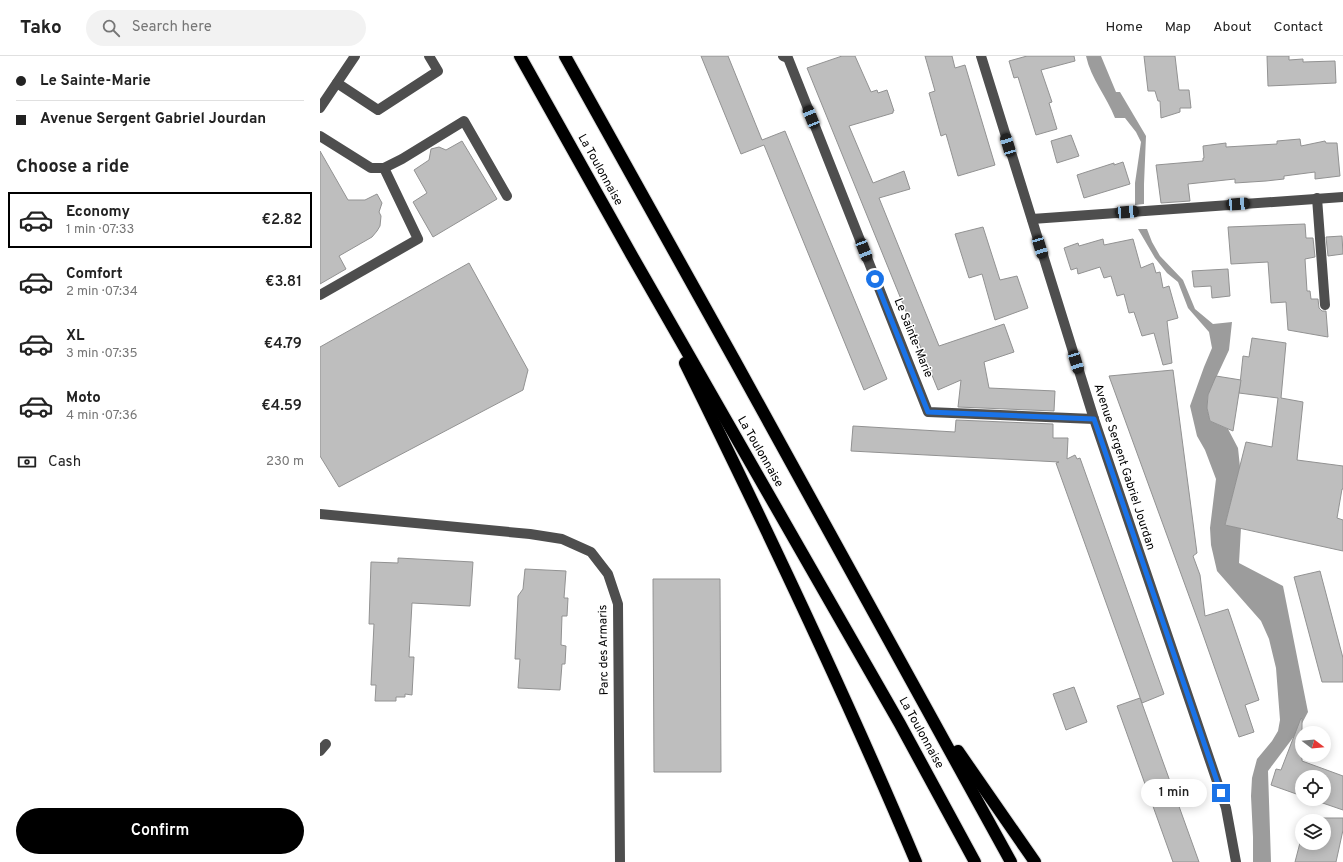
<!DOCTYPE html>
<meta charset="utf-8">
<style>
:root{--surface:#fff;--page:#f2f2f2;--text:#222;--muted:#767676;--line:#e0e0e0;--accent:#000}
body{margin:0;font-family:Overpass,sans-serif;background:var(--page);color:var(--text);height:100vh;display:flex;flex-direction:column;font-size:15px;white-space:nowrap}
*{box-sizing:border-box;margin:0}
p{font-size:13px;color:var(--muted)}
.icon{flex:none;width:22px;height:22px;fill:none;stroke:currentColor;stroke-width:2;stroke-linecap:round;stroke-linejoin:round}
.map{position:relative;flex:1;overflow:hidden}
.details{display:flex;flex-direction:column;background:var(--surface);width:320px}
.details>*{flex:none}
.banner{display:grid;align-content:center;height:88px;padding:0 16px;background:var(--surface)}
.needle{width:26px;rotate:106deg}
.controls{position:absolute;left:975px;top:670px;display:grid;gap:8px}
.controls a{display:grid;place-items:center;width:36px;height:36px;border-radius:50%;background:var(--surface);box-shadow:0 2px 10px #0003;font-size:20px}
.end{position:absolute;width:18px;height:18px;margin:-9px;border:5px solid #1a73e8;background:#fff;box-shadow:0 0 0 2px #fff}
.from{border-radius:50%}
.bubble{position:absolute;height:28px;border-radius:14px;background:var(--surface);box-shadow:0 2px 10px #0003;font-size:13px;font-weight:600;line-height:28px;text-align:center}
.car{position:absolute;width:12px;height:24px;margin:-12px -6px;border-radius:5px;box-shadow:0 0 3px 1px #0007;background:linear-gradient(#222 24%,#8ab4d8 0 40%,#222 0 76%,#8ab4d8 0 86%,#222 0)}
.banner b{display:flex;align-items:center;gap:14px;height:38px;font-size:15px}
.banner b+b{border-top:1px solid var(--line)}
.banner i{width:10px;height:10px;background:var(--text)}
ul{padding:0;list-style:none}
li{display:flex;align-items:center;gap:12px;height:56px;margin:0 8px 6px;padding:0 8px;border:2px solid transparent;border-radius:0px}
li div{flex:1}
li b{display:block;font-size:15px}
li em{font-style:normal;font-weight:600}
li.on{border-color:var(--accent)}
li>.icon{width:36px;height:36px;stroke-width:1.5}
h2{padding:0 16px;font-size:18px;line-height:48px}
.pay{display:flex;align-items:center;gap:10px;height:44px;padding:0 16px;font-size:15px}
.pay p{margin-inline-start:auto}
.action{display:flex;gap:8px;margin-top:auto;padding:8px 16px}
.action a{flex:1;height:46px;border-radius:24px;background:var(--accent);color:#fff;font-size:16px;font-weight:600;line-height:46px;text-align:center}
header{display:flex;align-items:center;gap:24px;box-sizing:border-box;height:56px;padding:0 20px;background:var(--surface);border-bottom:1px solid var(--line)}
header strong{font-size:19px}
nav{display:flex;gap:22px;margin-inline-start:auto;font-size:14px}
.search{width:280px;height:36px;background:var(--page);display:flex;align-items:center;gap:10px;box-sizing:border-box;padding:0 14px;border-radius:22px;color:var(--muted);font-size:15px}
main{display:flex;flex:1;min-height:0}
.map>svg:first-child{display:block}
</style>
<header>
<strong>Tako</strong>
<div class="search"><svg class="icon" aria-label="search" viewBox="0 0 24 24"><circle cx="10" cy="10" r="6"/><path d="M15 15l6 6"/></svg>Search here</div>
<nav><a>Home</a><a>Map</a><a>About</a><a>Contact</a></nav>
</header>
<main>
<section class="details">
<div class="banner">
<b><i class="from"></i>Le Sainte-Marie</b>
<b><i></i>Avenue Sergent Gabriel Jourdan</b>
</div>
<h2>Choose a ride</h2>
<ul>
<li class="on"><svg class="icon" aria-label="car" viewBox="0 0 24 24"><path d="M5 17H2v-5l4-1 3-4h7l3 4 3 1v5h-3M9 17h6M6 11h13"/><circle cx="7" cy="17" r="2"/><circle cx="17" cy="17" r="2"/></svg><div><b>Economy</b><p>1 min · 07:33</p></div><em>€2.82</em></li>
<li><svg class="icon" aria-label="car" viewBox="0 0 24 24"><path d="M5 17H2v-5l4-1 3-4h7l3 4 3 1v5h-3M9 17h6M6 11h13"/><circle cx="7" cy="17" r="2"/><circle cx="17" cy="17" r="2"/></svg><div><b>Comfort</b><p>2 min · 07:34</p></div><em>€3.81</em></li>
<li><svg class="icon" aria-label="car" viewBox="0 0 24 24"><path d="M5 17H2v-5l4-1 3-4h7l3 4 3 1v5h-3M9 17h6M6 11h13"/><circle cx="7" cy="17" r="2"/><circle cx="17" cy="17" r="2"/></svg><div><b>XL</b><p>3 min · 07:35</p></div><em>€4.79</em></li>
<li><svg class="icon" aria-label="car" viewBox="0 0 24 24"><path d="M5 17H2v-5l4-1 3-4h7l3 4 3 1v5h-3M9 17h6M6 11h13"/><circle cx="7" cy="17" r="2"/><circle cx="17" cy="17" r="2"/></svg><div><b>Moto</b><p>4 min · 07:36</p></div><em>€4.59</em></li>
</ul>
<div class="pay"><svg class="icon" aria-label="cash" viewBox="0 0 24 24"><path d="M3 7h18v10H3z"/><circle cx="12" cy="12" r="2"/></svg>Cash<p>230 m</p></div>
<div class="action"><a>Confirm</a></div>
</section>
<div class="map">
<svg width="1023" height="806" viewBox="0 0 1023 806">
<rect width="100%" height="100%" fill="#fff"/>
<g fill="#9c9c9c">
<path d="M766,0H781L796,36H800L826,80L824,128V148L815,149V127L821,86L816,76L805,62H795C787,41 771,23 766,0Z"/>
<path d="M818,173H827L832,186L840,200L863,224L875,253L893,268L912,266L909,294L888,339L887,352L890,365L908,373L918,392L920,411L905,469L921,472L919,507L963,530L988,656L978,675L948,715L951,806H933V781L931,740L932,722L937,703L952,685L958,675L960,664L956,612L949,583L941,565L897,515L891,489L890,472L896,423L885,394L877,380L870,350L884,311L892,292L889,276L868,252L858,226L847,217L835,202Z"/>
</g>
<g fill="#bebebe" stroke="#929292">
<path d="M381,0H408L442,84L465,75L567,323L544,334L444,89L421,98Z"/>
<path d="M522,0H535L551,36L557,34L558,37L567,34L574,55H573V57L529,70L553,127L584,115L590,133L559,142L619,290L684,268L694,296L664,306L669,332L735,335L734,355L638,351L641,324L618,334L487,12Z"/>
<path d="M605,0H632L635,12L645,9L675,109L638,120L626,78L621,80L609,37L615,35Z"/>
<path d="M707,0H754L755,5L721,14L732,46L729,47L737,73L716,79L698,21L694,22L689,5Z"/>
<path d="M824,0H855L859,34H869L871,52H860V56L841,62L840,45H838L835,35H828Z"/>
<path d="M947,0H969V4L983,3V6L1015,5L1016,27L948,30Z"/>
<path d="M751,79L759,100L737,107L731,85Z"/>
<path d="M980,83L981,90L1005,85L1006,87H1017L1020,120L995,123V116L964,120V123L946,125L915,127V123L868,128L870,145L841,147L836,109L883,105V102H884L883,90L906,87V91L957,88V85Z"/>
<path d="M142,85L177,143L113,181L93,146L107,137L94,114L109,104L111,93L119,91L126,94Z"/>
<path d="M0,95L28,144H45L57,138L62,147L59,156L61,160L60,170L57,175L52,181L19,200L26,213L0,228Z"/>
<path d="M803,106L810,128L764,142L757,119L794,107V109Z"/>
<path d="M985,168L986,182H993L995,201L985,203L987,235H990L991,243H998L999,252L1002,255H1006L1008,281L968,274L966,246L951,247L948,206L911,208L908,171Z"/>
<path d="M663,171L680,224L697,220L708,252L675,264L662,218L649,222L635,178Z"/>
<path d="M1022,180L1023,198L1008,200L1006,181Z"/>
<path d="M783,183L784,189L813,183L821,212L833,207L836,217L840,216L843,232L849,230L858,262L847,265L852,307L843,309L834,277L822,280L814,256L809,257L804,238L797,240L791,220L784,222L780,211L758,218L757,212L751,214L744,192L758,187L759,190Z"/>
<path d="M149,207L208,314L203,334L19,431L0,400V291Z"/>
<path d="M908,213L910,240L892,242L891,230L874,231L872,215Z"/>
<path d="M932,282L966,287L961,342L983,346L977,404L1023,410V433H1022L1017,462L1023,464V495L905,469L926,386L952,391L958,342L919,337L923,300L929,301Z"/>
<path d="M853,314L877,497L873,500L880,519L885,560L908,553L939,644L925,649L934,676L919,681L880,570L789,320Z"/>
<path d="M896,320L921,324L913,375L890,365L887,352L888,339Z"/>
<path d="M636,364L733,368V382H748L747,403L755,399L757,403L760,402L844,638L822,647L736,407L739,406L531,395L533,370L635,376Z"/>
<path d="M78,502L153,506L150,550L92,547L89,601H94L92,639L85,638V641H76V645H55L56,629H51L54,568H49L51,506L78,507Z"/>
<path d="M205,513L246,515L244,542H248L247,560H242L241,589L246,590L245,608H242L240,634L198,632L200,603H195L198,540L203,533Z"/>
<path d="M1000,515L1023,602V626H1002L974,521Z"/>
<path d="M333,523H400L401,716H334Z"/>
<path d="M754,631L767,666L746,674L733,638Z"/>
<path d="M820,642L879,806H853L797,650Z"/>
<path d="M981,662L982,663V705L1023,720V754L991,743H1004V721H982V740L951,729L956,713L961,714Z"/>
<path d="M986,762H1023V774L1016,806H975L982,779V787H1004V765H985Z"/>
</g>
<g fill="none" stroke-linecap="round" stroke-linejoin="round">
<g stroke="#dbdbdb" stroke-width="14">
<g id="highway">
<path d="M200,0L311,198L580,668L655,806"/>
<path d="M245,0L415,305L691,806"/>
<path d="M365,307C446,471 525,637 596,806"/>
<path d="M638,695L715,806"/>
</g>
</g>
<g stroke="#4e4e4e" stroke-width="10">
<path d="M463,0L468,2L608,356L774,363"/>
<path d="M661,0L774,363L906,752L916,806"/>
<path d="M17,27L58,54L118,15L109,0"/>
<path d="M0,52L35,0"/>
<path d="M0,80L51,112H64L82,103L144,65L187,140"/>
<path d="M997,142L1005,249"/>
<path d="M712,163L1023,141"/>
<path d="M0,239L98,183L64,112"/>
<path d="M0,458L210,478L242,483L271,496L288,518L298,548L300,806"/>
<path d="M0,695L6,688"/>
</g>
<use href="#highway" stroke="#000" stroke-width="12"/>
</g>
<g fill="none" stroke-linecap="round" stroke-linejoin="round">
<path stroke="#1a73e8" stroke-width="5" d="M555,223L608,356L774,363L901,737"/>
</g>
<g text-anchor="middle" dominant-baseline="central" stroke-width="3" stroke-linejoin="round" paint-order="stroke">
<g font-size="12" fill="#000" stroke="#fff">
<text transform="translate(280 114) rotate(61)">La Toulonnaise</text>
<text transform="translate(593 282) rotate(68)">Le Sainte-Marie</text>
<text transform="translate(440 396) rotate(60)">La Toulonnaise</text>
<text transform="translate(804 411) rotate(72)">Avenue Sergent Gabriel Jourdan</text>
<text transform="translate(284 594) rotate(-91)">Parc des Armaris</text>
<text transform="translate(601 677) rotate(61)">La Toulonnaise</text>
</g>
</g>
</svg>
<div class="controls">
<a><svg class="needle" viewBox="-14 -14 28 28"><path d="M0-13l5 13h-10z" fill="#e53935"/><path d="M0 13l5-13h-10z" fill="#767676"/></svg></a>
<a><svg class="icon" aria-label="locate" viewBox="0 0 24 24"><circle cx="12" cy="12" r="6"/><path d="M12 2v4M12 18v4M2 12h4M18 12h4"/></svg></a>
<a><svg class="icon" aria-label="layers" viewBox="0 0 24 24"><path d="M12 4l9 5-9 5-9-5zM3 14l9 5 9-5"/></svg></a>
</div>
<i class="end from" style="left:555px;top:223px"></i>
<i class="end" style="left:901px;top:737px"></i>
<div class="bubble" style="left:821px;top:723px;width:66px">1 min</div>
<i class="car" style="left:491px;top:61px;rotate:338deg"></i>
<i class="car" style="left:688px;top:89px;rotate:343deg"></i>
<i class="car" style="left:918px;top:148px;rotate:86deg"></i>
<i class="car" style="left:807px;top:156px;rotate:86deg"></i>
<i class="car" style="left:720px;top:191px;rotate:163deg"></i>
<i class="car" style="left:544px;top:194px;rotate:159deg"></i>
<i class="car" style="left:756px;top:306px;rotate:163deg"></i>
</div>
</main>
